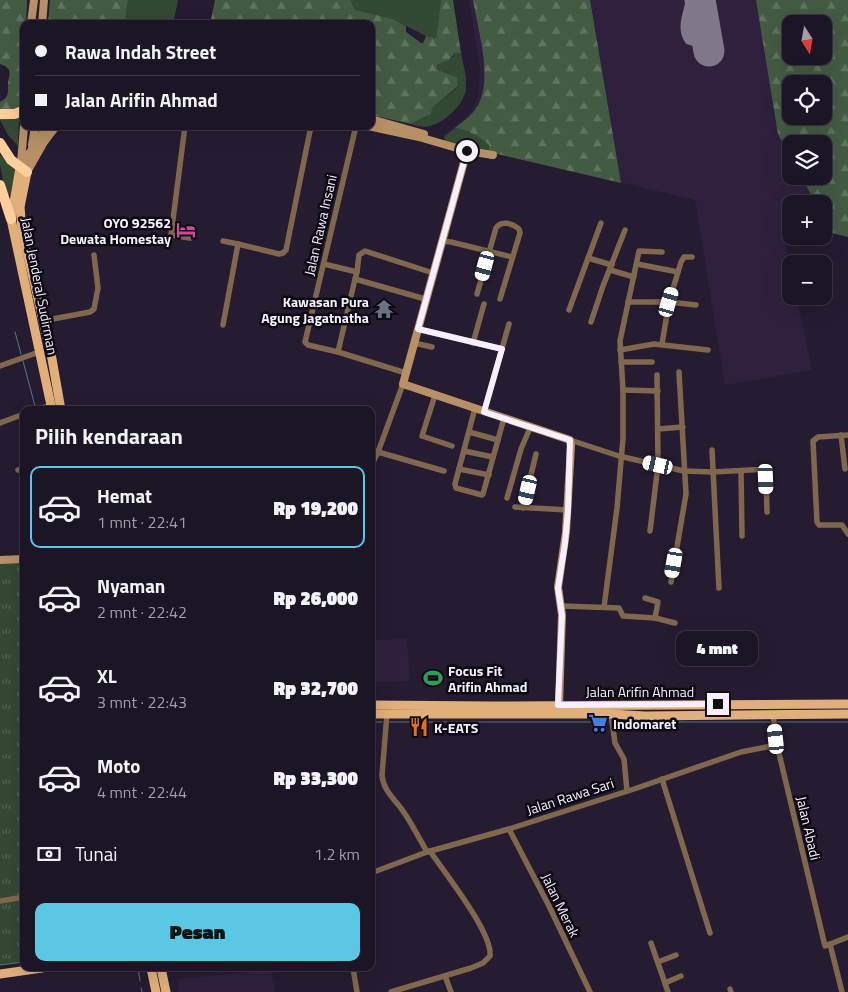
<!DOCTYPE html>
<html lang="id">
<meta charset="utf-8">
<style>
:root{--surface:#1c1526;--page:#292232;--text:#f1f3f6;--muted:#a09fa7;--line:#3a3443;--accent:#5ac8e5}
body{margin:0;font-family:"Titillium Web",sans-serif;background:var(--page);color:var(--text);height:100vh;display:flex;flex-direction:column;font-size:19px;white-space:nowrap}
*{box-sizing:border-box;margin:0}
p{font-size:16px;color:var(--muted)}
.icon{flex:none;width:28px;height:28px;fill:none;stroke:currentColor;stroke-width:2;stroke-linecap:round;stroke-linejoin:round}
.map{position:relative;flex:1;overflow:hidden}
.details{position:absolute;left:20px;top:406px;width:355px;height:565px;display:flex;flex-direction:column;background:var(--surface);border-radius:10px;box-shadow:0 5px 20px #0002,0 0 0 1px var(--line)}
.details>*{flex:none}
.guide{position:absolute;left:20px;top:20px;width:355px;height:110px;border-radius:10px;box-shadow:0 5px 20px #0002,0 0 0 1px var(--line);display:grid;align-content:center;height:110px;padding:0 15px;background:var(--surface)}
.needle{width:32px;rotate:169deg}
.controls{position:absolute;left:782px;top:15px;display:grid;gap:10px}
.controls a{display:grid;place-items:center;width:50px;height:50px;border-radius:10px;background:var(--surface);box-shadow:0 5px 20px #0002,0 0 0 1px var(--line);font-size:25px}
.end{position:absolute;width:22px;height:22px;margin:-11px;border:6px solid #f5effe;background:#111;box-shadow:0 0 0 2px #111}
.from{border-radius:50%}
.bubble{position:absolute;height:35px;border-radius:10px;background:var(--surface);box-shadow:0 5px 20px #0002,0 0 0 1px var(--line);font-size:16px;font-weight:800;line-height:35px;text-align:center}
.car{position:absolute;width:15px;height:30px;margin:-15px -8px;border-radius:6px;box-shadow:0 0 4px 1px #0007;background:linear-gradient(#fff 24%,#345 0 40%,#fff 0 76%,#345 0 86%,#fff 0)}
.guide b{display:flex;align-items:center;gap:18px;height:48px;font-size:19px}
.guide b+b{border-top:1px solid var(--line)}
.guide i{width:12px;height:12px;background:var(--text)}
ul{padding:0;list-style:none}
li{display:flex;align-items:center;gap:15px;height:82px;margin:0 10px 8px;padding:0 5px;border:2px solid transparent;border-radius:10px}
li div{flex:1}
li b{display:block;font-size:19px}
li em{font-style:normal;font-weight:800}
li.current{border-color:var(--accent)}
li>.icon{width:45px;height:45px;stroke-width:1.5}
h2{padding:0 15px;font-size:22px;line-height:60px}
.pay{display:flex;align-items:center;gap:12px;height:55px;padding:0 15px;font-size:19px}
.pay p{margin-inline-start:auto}
.primary-button{display:flex;gap:10px;margin-top:auto;padding:10px 15px}
.primary-button a{flex:1;height:58px;border-radius:10px;background:var(--accent);color:#111;font-size:20px;font-weight:800;line-height:58px;text-align:center}
.map>svg:first-child{display:block}
</style>
<div class="map">
<svg width="848" height="992" viewBox="0 0 848 992">
<defs>
<pattern id="forest-firs" width="22" height="20" patternUnits="userSpaceOnUse" patternTransform="scale(1.25)"><rect width="22" height="20" fill="#445b43"/><path d="M5 1l3.5 6h-7zM16 11l3.5 6h-7z" fill="#60735f"/></pattern>
<pattern id="park-tufts" width="24" height="20" patternUnits="userSpaceOnUse" patternTransform="scale(1.25)"><rect width="24" height="20" fill="#344934"/><path d="M3 7l-1-3M5 7V3M7 7l1-3M15 17l-1-3M17 17v-4M19 17l1-3" fill="none" stroke="#526452"/></pattern>
</defs>
<rect width="100%" height="100%" fill="#261c32"/>
<g fill="#2f213d" fill-rule="evenodd">
<path d="M469,0H848V237L824,231V204H791V223L781,221L791,271V296H796L812,370L725,385L695,200L444,141L443,136L466,117L472,110L478,99L480,68ZM791,24H824V56H791ZM791,84H824V116H791ZM791,144H824V176H791Z"/>
<path d="M407,639L410,681L371,682V640Z"/>
<path d="M271,970L275,992H179L177,979Z"/>
</g>
<g fill="#344934">
<path d="M128,0H178L173,24H125Z"/>
<path d="M351,0H441L436,38L426,36L393,19L356,10L353,6Z"/>
<path d="M455,53H461C463,64 467,76 466,88C465,104 445,122 430,126C423,128 417,126 411,124L426,117L432,108L457,88V77L438,70L437,65L453,57Z"/>
<path d="M19,117L18,146L8,135L0,120Z"/>
<path d="M455,128C467,129 480,137 489,145V152L446,143L444,137Z"/>
<path d="M0,155L17,167L10,195L6,194L0,165Z"/>
</g>
<g fill="url(#forest-firs)" fill-rule="evenodd">
<path d="M0,0H27L26,24H24V93L19,106V117L6,120H0V102C9,97 8,94 8,84C9,73 14,69 0,64Z"/>
<path d="M50,0H128L125,24H48Z"/>
<path d="M215,0H351L353,6L356,10L393,19L406,26V32L421,43H423L426,36L436,38L441,0H453L461,53H455L449,60L437,65L438,70L457,77V87L432,108L431,114L411,124L371,115V24H210Z"/>
<path d="M473,0H590L621,183L489,152V145C480,137 467,129 455,128C461,123 470,117 475,110C495,83 478,31 473,0Z"/>
<path d="M756,0H848V237L832,233L824,217V204H816L801,176H824V144H791V159L778,134ZM791,24H824V56H791ZM791,84H824V116H791Z"/>
</g>
<path fill="url(#park-tufts)" d="M24,561V962L0,965V562Z"/>
<g fill="none" stroke-linecap="round" stroke-linejoin="round">
<g stroke="#5a747f" stroke-width="1">
<path d="M15,332L21,354"/>
<path d="M23,361L35,406"/>
<path d="M371,722H382"/>
<path d="M390,722H608"/>
<path d="M616,722H770"/>
<path d="M778,722H848"/>
<path d="M0,965L24,962"/>
<path d="M138,968L140,981"/>
<path d="M141,988L142,992"/>
</g>
<path stroke="#80778a" stroke-width="12" d="M692,0C690,12 682,28 690,39L702,42L710,39C718,27 706,11 701,0"/>
<path stroke="#80778a" stroke-width="31" d="M700,0L709,51"/>
<g stroke="#80684e" stroke-width="5.5">
<path d="M185,126L171,235L190,238"/>
<path d="M356,126L305,342L308,345L338,352L406,373"/>
<path d="M223,241L238,244"/>
<path d="M441,241L451,242L512,257"/>
<path d="M588,258L612,265"/>
<path d="M324,264L357,272L355,279L425,299"/>
<path d="M637,264L678,272"/>
<path d="M610,270L634,277"/>
<path d="M357,272L359,255L365,251L433,273"/>
<path d="M477,294L496,228C501,220 512,223 519,229L520,233L500,299"/>
<path d="M628,302H669L696,305"/>
<path d="M569,310L601,223"/>
<path d="M42,321L90,312L94,309L98,288L94,255"/>
<path d="M591,322L603,286L625,230"/>
<path d="M223,325L238,244L279,254L283,253L286,250L311,126"/>
<path d="M418,329L502,349"/>
<path d="M414,343L432,347"/>
<path d="M473,343L484,304"/>
<path d="M662,344L669,302L681,262L684,257H692"/>
<path d="M620,350L654,344L708,350"/>
<path d="M338,352L355,279"/>
<path d="M621,362H652"/>
<path d="M0,366L39,352"/>
<path d="M623,390L658,391"/>
<path d="M435,395L422,436L452,446"/>
<path d="M475,408L455,484L456,488L482,495L483,494L504,418"/>
<path d="M35,410L51,405"/>
<path d="M484,412L509,324"/>
<path d="M0,423L24,414"/>
<path d="M658,429L683,427"/>
<path d="M469,432L498,440"/>
<path d="M841,435L845,469"/>
<path d="M848,435L818,437L813,441L817,522L819,525H842L848,534"/>
<path d="M570,440L619,456L684,471L713,472L770,469"/>
<path d="M712,450L719,588"/>
<path d="M464,451L493,457"/>
<path d="M378,452L444,471"/>
<path d="M459,469L489,475"/>
<path d="M18,470L24,468"/>
<path d="M766,470L767,512"/>
<path d="M741,471L742,536"/>
<path d="M371,472L372,464L378,452L403,384"/>
<path d="M507,498L521,449L530,428"/>
<path d="M515,507L568,510"/>
<path d="M523,508L536,454"/>
<path d="M650,531L658,465L657,375"/>
<path d="M671,582L686,494L679,372"/>
<path d="M645,598L658,602L655,618"/>
<path d="M562,606L619,608L623,616L655,618L675,623"/>
<path d="M604,607L617,508L623,438V390L620,341L639,251L662,252"/>
<path d="M387,714L382,775C383,791 395,799 403,811C412,824 419,838 427,852"/>
<path d="M611,714L615,743L624,759L627,791"/>
<path d="M773,714L777,745L825,946L848,937"/>
<path d="M662,779L710,933"/>
<path d="M509,829L549,906L590,992"/>
<path d="M371,873L427,852L509,829L634,789L741,752L777,745"/>
<path d="M0,901L24,897"/>
<path d="M651,943L668,992"/>
<path d="M830,944L842,992"/>
<path d="M658,962L676,955"/>
<path d="M353,968L357,992"/>
<path d="M445,976L451,992"/>
<path d="M665,983L681,976"/>
<path d="M730,989L731,992"/>
<path d="M391,992L471,968L483,963L490,956C493,933 444,872 430,851"/>
</g>
<g stroke="#b79066" stroke-width="8">
<path d="M31,24L34,0"/>
<path d="M42,24L44,0"/>
<path d="M371,119L424,134"/>
<path d="M368,126L419,137L467,151L493,155"/>
<path d="M32,145L35,126"/>
<path d="M467,151L403,384L570,440L571,446L566,532L558,587L562,615L559,705"/>
<path d="M21,163L24,126"/>
<path d="M20,168L47,126"/>
<path d="M27,172L44,142L56,126"/>
<path d="M0,560L24,559"/>
</g>
<g stroke="#e1af79" stroke-width="9">
<path d="M20,168L11,219L52,410"/>
<path d="M27,172L20,207L22,230L52,359L61,410"/>
<path d="M371,705L492,706L848,704"/>
<path d="M371,714H611L645,716L848,714"/>
<path d="M151,968L156,992"/>
<path d="M161,968L166,992"/>
<path d="M0,974L42,968"/>
</g>
<g stroke="#ffce9b" stroke-width="10">
<path d="M0,114H15L24,110"/>
<path d="M0,143L11,160L27,172"/>
<path d="M0,185L11,219"/>
</g>
</g>
<g fill="none" stroke-linecap="round" stroke-linejoin="round">
<path stroke="#f5effe" stroke-width="6" d="M467,151L418,329L502,349L484,412L570,440L568,510L565,543L558,588L562,615L558,705L718,704"/>
</g>
<defs>
<g id="hotel-bare" transform="scale(1.5)"><path d="M-6-4.5h1.5V1H6V5H4.5V3h-9V5H-6ZM-4 0a1.8 1.8 0 1 1 3.6 0ZM.5 0V-2.5h3Q6-2.5 6 0Z" fill="#d1479c" stroke="#0d0912" stroke-width="2.5" paint-order="stroke"/></g>
<g id="temple-bare" transform="scale(1.5)"><path d="M0-6L5-2H3V0L6.5 2.5H4V6H1.5V3h-3V6H-4V2.5H-6.5L-3 0V-2H-5Z" fill="#6b7280" stroke="#0d0912" stroke-width="2.5" paint-order="stroke"/></g>
<g id="stadium-bare" transform="scale(1.5)"><path d="M0-5a6.5 5 0 1 0 0 10a6.5 5 0 1 0 0-10ZM-3.5-1.8h7v3.6h-7Z" fill="#2e9e5b" stroke="#0d0912" stroke-width="2.5" paint-order="stroke"/></g>
<g id="supermarket-bare" transform="scale(1.5)"><path d="M-6-5.5h2.5l.6 2H6L4.5 2H-2.5L-4.4-4H-6ZM-1.5 3.2a1.3 1.3 0 1 0 .1 0ZM3 3.2a1.3 1.3 0 1 0 .1 0Z" fill="#3f7fe0" stroke="#0d0912" stroke-width="2.5" paint-order="stroke"/></g>
<g id="restaurant-bare" transform="scale(1.5)"><path d="M-5-6h1v4h1v-4h1v4h1v-4h1v5L-1.5 .5V6h-2V.5L-5-1ZM5-6V6H3V1.5H1.5Q1.5-4 5-6Z" fill="#e8710a" stroke="#0d0912" stroke-width="2.5" paint-order="stroke"/></g>
</defs>
<g fill-rule="evenodd">
<use href="#hotel-bare" x="186" y="230"/>
<use href="#temple-bare" x="384" y="309"/>
<use href="#stadium-bare" x="433" y="678"/>
<use href="#supermarket-bare" x="598" y="723"/>
<use href="#restaurant-bare" x="419" y="727"/>
</g>
<g text-anchor="middle" dominant-baseline="central" stroke-width="5" stroke-linejoin="round" paint-order="stroke">
<g font-size="14" font-weight="bold" fill="#f5effe" stroke="#0d0912" text-anchor="start">
<text x="171" y="222" text-anchor="end">OYO 92562<tspan x="171" dy="16">Dewata Homestay</tspan></text>
<text x="369" y="301" text-anchor="end">Kawasan Pura<tspan x="369" dy="16">Agung Jagatnatha</tspan></text>
<text x="448" y="670">Focus Fit<tspan x="448" dy="16">Arifin Ahmad</tspan></text>
<text x="613" y="723">Indomaret</text>
<text x="434" y="727">K-EATS</text>
</g>
<g font-size="14" fill="#f5effe" stroke="#0d0912">
<text transform="translate(320 225) rotate(-77)">Jalan Rawa Insani</text>
<text transform="translate(40 286) rotate(79)">Jalan Jenderal Sudirman</text>
<text x="640" y="691">Jalan Arifin Ahmad</text>
<text transform="translate(570 796) rotate(-18)">Jalan Rawa Sari</text>
<text transform="translate(809 828) rotate(77)">Jalan Abadi</text>
<text transform="translate(561 905) rotate(64)">Jalan Merak</text>
</g>
</g>
</svg>
<div class="controls">
<a><svg class="needle" viewBox="-14 -14 28 28"><path d="M0-13l5 13h-10z" fill="#e53935"/><path d="M0 13l5-13h-10z" fill="#a09fa7"/></svg></a>
<a><svg class="icon" aria-label="locate" viewBox="0 0 24 24"><circle cx="12" cy="12" r="6"/><path d="M12 2v4M12 18v4M2 12h4M18 12h4"/></svg></a>
<a><svg class="icon" aria-label="layers" viewBox="0 0 24 24"><path d="M12 4l9 5-9 5-9-5zM3 14l9 5 9-5"/></svg></a>
<a>+</a>
<a>−</a>
</div>
<i class="end from" style="left:467px;top:151px"></i>
<i class="end" style="left:718px;top:704px"></i>
<div class="bubble" style="left:676px;top:631px;width:82px">4 mnt</div>
<i class="car" style="left:485px;top:266px;rotate:195deg"></i>
<i class="car" style="left:669px;top:302px;rotate:16deg"></i>
<i class="car" style="left:658px;top:465px;rotate:283deg"></i>
<i class="car" style="left:766px;top:479px;rotate:178deg"></i>
<i class="car" style="left:528px;top:490px;rotate:193deg"></i>
<i class="car" style="left:674px;top:563px;rotate:190deg"></i>
<i class="car" style="left:776px;top:739px;rotate:354deg"></i>
<div class="guide">
<b><i class="from"></i>Rawa Indah Street</b>
<b><i></i>Jalan Arifin Ahmad</b>
</div>
<section class="details">
<h2>Pilih kendaraan</h2>
<ul>
<li class="current"><svg class="icon" aria-label="car" viewBox="0 0 24 24"><path d="M5 17H2v-5l4-1 3-4h7l3 4 3 1v5h-3M9 17h6M6 11h13"/><circle cx="7" cy="17" r="2"/><circle cx="17" cy="17" r="2"/></svg><div><b>Hemat</b><p>1 mnt · 22:41</p></div><em>Rp 19,200</em></li>
<li><svg class="icon" aria-label="car" viewBox="0 0 24 24"><path d="M5 17H2v-5l4-1 3-4h7l3 4 3 1v5h-3M9 17h6M6 11h13"/><circle cx="7" cy="17" r="2"/><circle cx="17" cy="17" r="2"/></svg><div><b>Nyaman</b><p>2 mnt · 22:42</p></div><em>Rp 26,000</em></li>
<li><svg class="icon" aria-label="car" viewBox="0 0 24 24"><path d="M5 17H2v-5l4-1 3-4h7l3 4 3 1v5h-3M9 17h6M6 11h13"/><circle cx="7" cy="17" r="2"/><circle cx="17" cy="17" r="2"/></svg><div><b>XL</b><p>3 mnt · 22:43</p></div><em>Rp 32,700</em></li>
<li><svg class="icon" aria-label="car" viewBox="0 0 24 24"><path d="M5 17H2v-5l4-1 3-4h7l3 4 3 1v5h-3M9 17h6M6 11h13"/><circle cx="7" cy="17" r="2"/><circle cx="17" cy="17" r="2"/></svg><div><b>Moto</b><p>4 mnt · 22:44</p></div><em>Rp 33,300</em></li>
</ul>
<div class="pay"><svg class="icon" aria-label="cash" viewBox="0 0 24 24"><path d="M3 7h18v10H3z"/><circle cx="12" cy="12" r="2"/></svg>Tunai<p>1.2 km</p></div>
<div class="primary-button"><a>Pesan</a></div>
</section>
</div>
